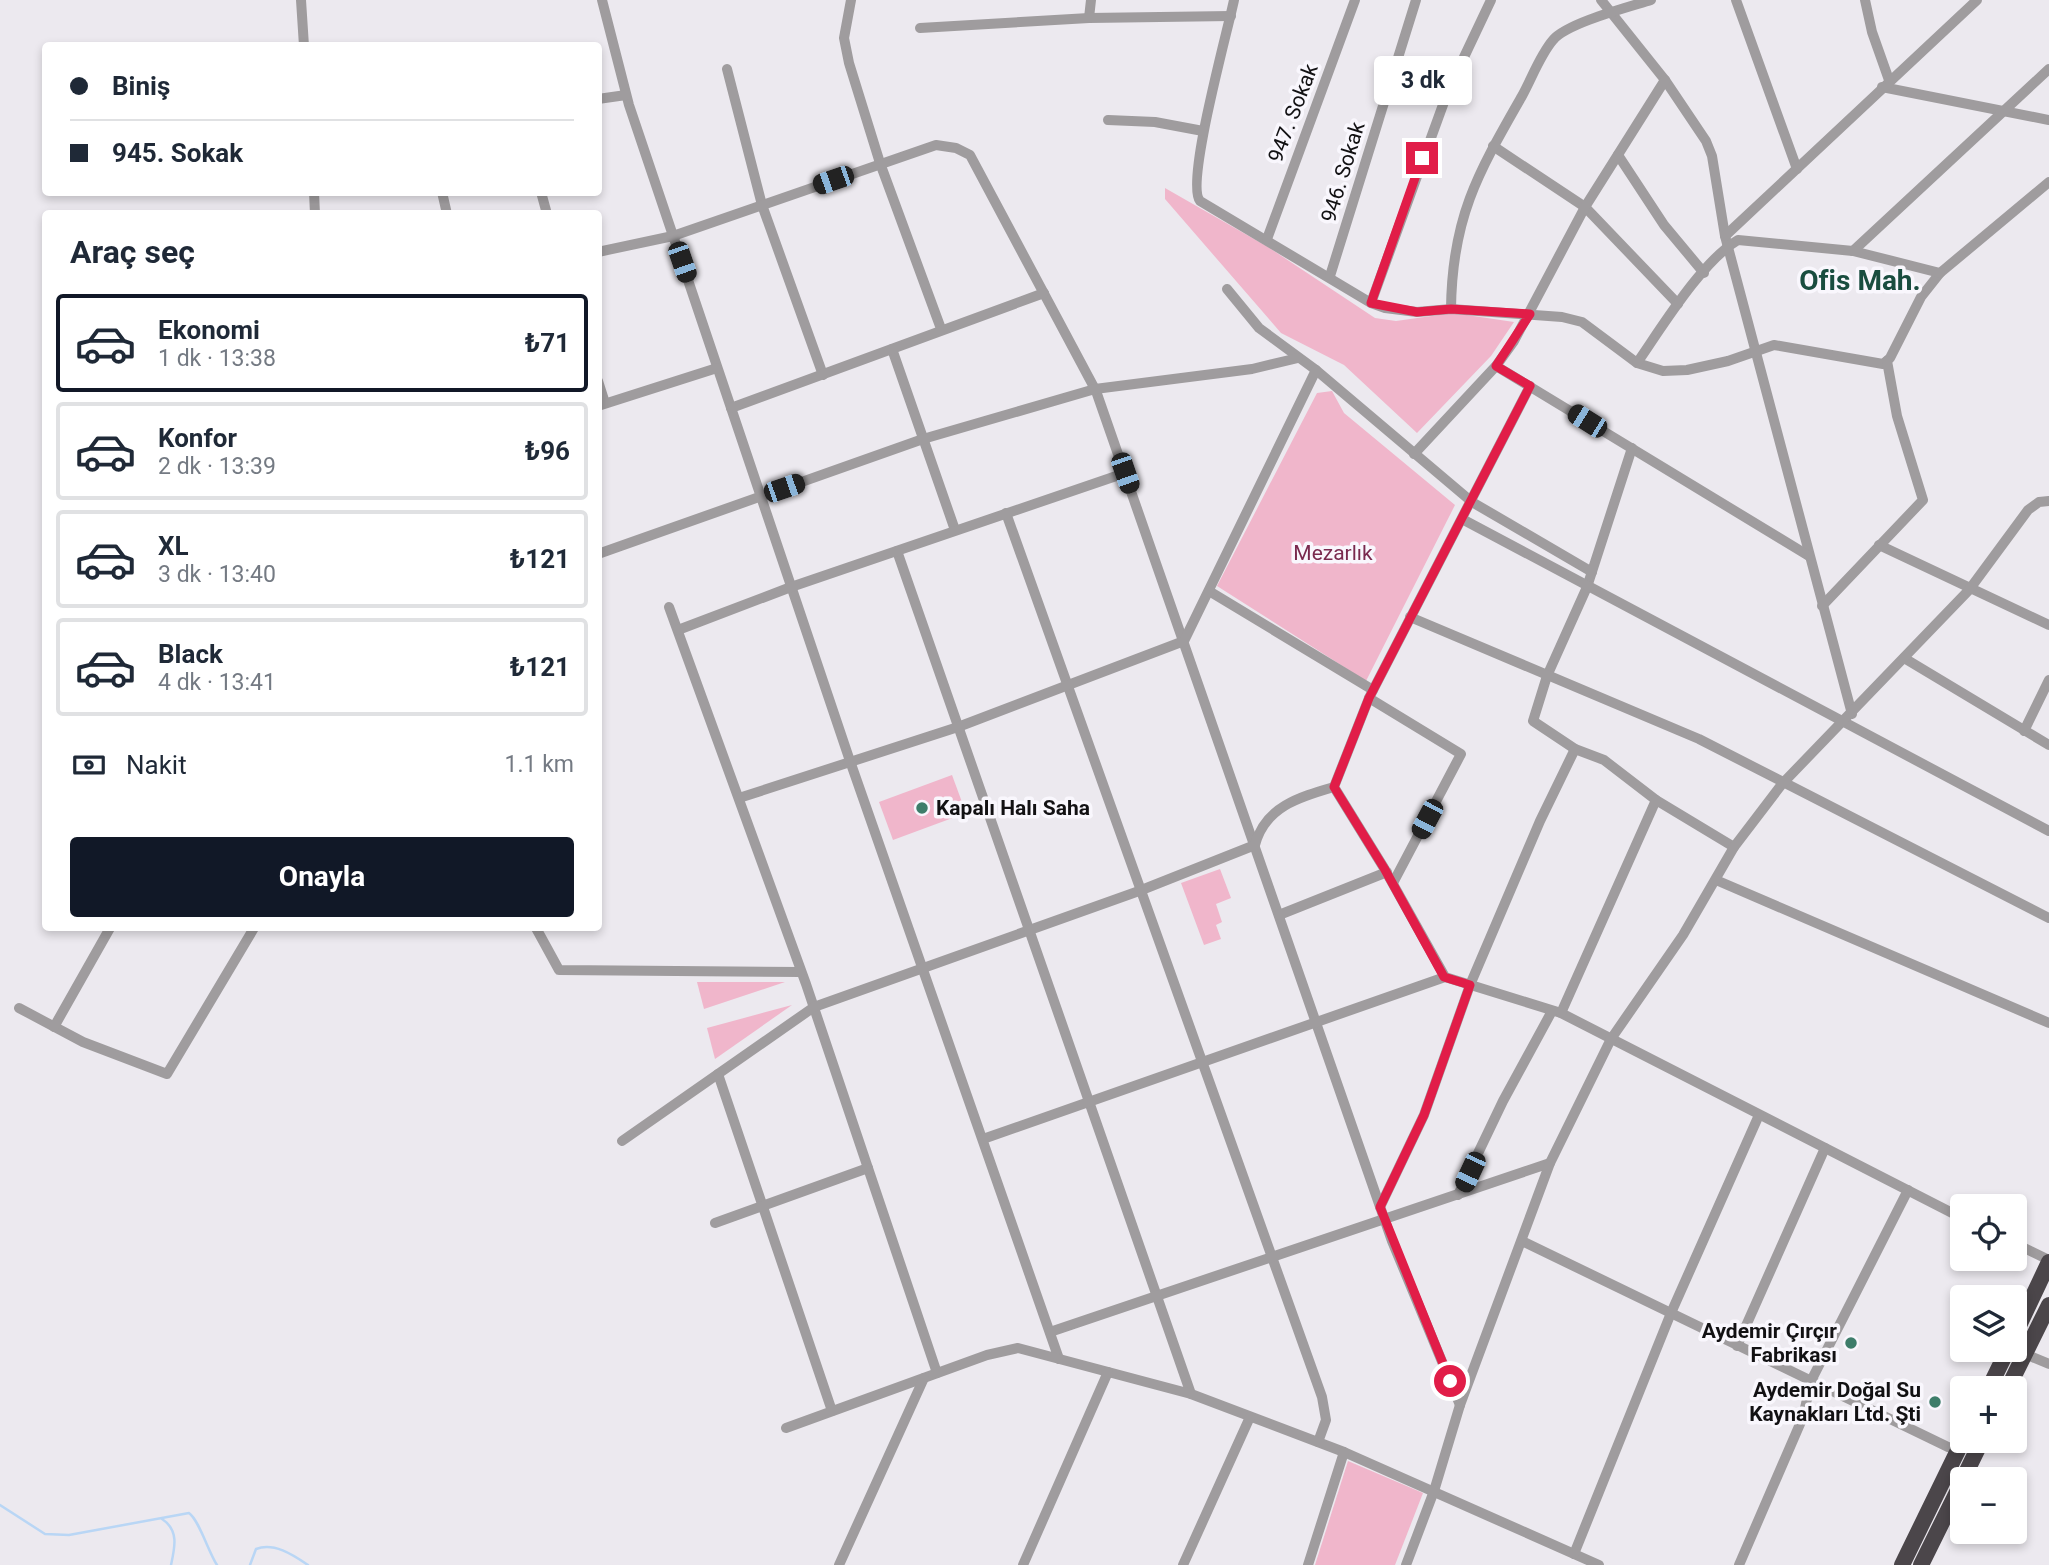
<!DOCTYPE html>
<html lang="tr">
<meta charset="utf-8">
<style>
:root{--surface:#fff;--page:#f2f2f3;--text:#1f2937;--muted:#747a83;--line:#e0e1e3;--accent:#111827}
body{margin:0;font-family:Roboto,sans-serif;background:var(--page);color:var(--text);height:100vh;display:flex;flex-direction:column;font-size:26px;white-space:nowrap}
*{box-sizing:border-box;margin:0}
p{font-size:23px;color:var(--muted)}
.icon{flex:none;width:38px;height:38px;fill:none;stroke:currentColor;stroke-width:2;stroke-linecap:round;stroke-linejoin:round}
.map{position:relative;flex:1;overflow:hidden}
.panel{position:absolute;left:42px;top:210px;width:560px;height:721px;display:flex;flex-direction:column;background:var(--surface);border-radius:7px;box-shadow:0 4px 10px #0003}
.panel>*{flex:none}
.top-card{position:absolute;left:42px;top:42px;width:560px;height:154px;border-radius:7px;box-shadow:0 4px 10px #0003;display:grid;align-content:center;height:154px;padding:0 28px;background:var(--surface)}
.controls{position:absolute;left:1950px;top:1194px;display:grid;gap:14px}
.controls a{display:grid;place-items:center;width:77px;height:77px;border-radius:7px;background:var(--surface);box-shadow:0 4px 10px #0003;font-size:35px}
.end{position:absolute;width:32px;height:32px;margin:-16px;border:9px solid #e11d48;background:#fff;box-shadow:0 0 0 4px #fff}
.from{border-radius:50%}
.bubble{position:absolute;height:49px;border-radius:7px;background:var(--surface);box-shadow:0 4px 10px #0003;font-size:23px;font-weight:700;line-height:49px;text-align:center}
.car{position:absolute;width:21px;height:42px;margin:-21px -10px;border-radius:9px;box-shadow:0 0 5px 2px #0007;background:linear-gradient(#222 24%,#8ab4d8 0 40%,#222 0 76%,#8ab4d8 0 86%,#222 0)}
.top-card b{display:flex;align-items:center;gap:24px;height:66px;font-size:26px}
.top-card b+b{border-top:2px solid var(--line)}
.top-card i{width:18px;height:18px;background:var(--text)}
ul{padding:0;list-style:none}
li{display:flex;align-items:center;gap:21px;height:98px;margin:0 14px 10px;padding:0 14px;border:4px solid var(--line);border-radius:7px}
li div{flex:1}
li b{display:block;font-size:26px}
li em{font-style:normal;font-weight:700}
li.active{border-color:var(--accent)}
li>.icon{width:63px;height:63px;stroke-width:1.5}
h2{padding:0 28px;font-size:32px;line-height:84px}
.pay{display:flex;align-items:center;gap:18px;height:77px;padding:0 28px;font-size:26px}
.pay p{margin-inline-start:auto}
.primary-button{display:flex;gap:14px;margin-top:auto;padding:14px 28px}
.primary-button a{flex:1;height:80px;border-radius:7px;background:var(--accent);color:#fff;font-size:28px;font-weight:700;line-height:80px;text-align:center}
.map>svg:first-child{display:block}
</style>
<div class="map">
<svg width="2049" height="1565" viewBox="0 0 2049 1565">
<rect width="100%" height="100%" fill="#ece9ef"/>
<g fill="#f0b6cb">
<path d="M1165,188L1268,247L1375,318L1396,321L1453,313L1514,322L1491,356L1417,433L1344,365L1281,333L1165,199Z"/>
<path d="M1332,391L1344,413L1455,505L1366,681L1217,586L1317,393Z"/>
<path d="M952,775L966,813L893,840L879,802Z"/>
<path d="M1220,869L1231,898L1216,904L1222,922L1216,925L1221,939L1204,945L1181,883Z"/>
<path d="M697,982H785L704,1009Z"/>
<path d="M792,1005L715,1059L707,1028Z"/>
<path d="M1348,1461L1423,1493L1395,1565H1315Z"/>
</g>
<g fill="none" stroke-linecap="round" stroke-linejoin="round">
<g stroke="#b9d6f5" stroke-width="2.5">
<path d="M0,1505L45,1534L69,1535L189,1513C199,1520 208,1551 217,1565"/>
<path d="M162,1519C179,1530 175,1547 171,1565"/>
<path d="M250,1565L256,1549C274,1542 293,1555 308,1565"/>
</g>
<g stroke="#9f9c9e" stroke-width="10">
<path d="M301,0L304,46"/>
<path d="M602,0L629,105L850,761L1059,1359"/>
<path d="M851,0L844,38L849,63L880,163L940,326"/>
<path d="M1234,0C1228,30 1185,184 1200,201L1371,303L1385,308L1417,312L1451,309L1562,317L1582,322L1637,363L1663,371L1687,370L1728,361L1774,345L1883,364L1890,358L1921,297L1940,273L2049,182"/>
<path d="M1601,0L1665,80L1706,141L1712,156L1725,236L1852,714"/>
<path d="M1736,0L1797,169"/>
<path d="M1865,0L1872,32L1889,80"/>
<path d="M1089,18L1091,0"/>
<path d="M920,28L1089,18L1231,16"/>
<path d="M727,69L762,205L823,375"/>
<path d="M1882,87L2049,120"/>
<path d="M598,99L626,95"/>
<path d="M1108,120L1155,122L1203,131"/>
<path d="M1493,146L1585,207L1678,304"/>
<path d="M1618,155L1664,225L1704,273"/>
<path d="M314,192L315,214"/>
<path d="M442,192L447,214"/>
<path d="M541,192L547,214"/>
<path d="M1725,236L1977,0"/>
<path d="M1267,239L1355,0"/>
<path d="M1853,251L2049,69"/>
<path d="M598,252L673,236L936,145L956,148L970,155L1096,391L1392,1241L1460,1405"/>
<path d="M1330,276L1416,0"/>
<path d="M1227,289L1259,328L1316,370L1472,502L1592,572"/>
<path d="M1371,303L1448,91L1491,0"/>
<path d="M1451,309C1452,217 1478,173 1522,96C1532,78 1540,55 1553,40C1567,23 1629,7 1651,0"/>
<path d="M892,349L955,530"/>
<path d="M1637,363C1662,327 1702,261 1738,240L1853,251L1940,273"/>
<path d="M1496,366L1809,556"/>
<path d="M598,381L605,403"/>
<path d="M1530,386L1369,698L1334,787L1384,868L1445,977L1561,1013L1962,1218"/>
<path d="M598,406L717,368"/>
<path d="M731,408L1044,293"/>
<path d="M1632,448L1587,587L1547,676L1533,721L1575,749L1604,760L1656,800L1734,847"/>
<path d="M1414,454L1496,366L1514,341L1585,207L1665,80"/>
<path d="M1006,513L1322,1397L1326,1420L1318,1442"/>
<path d="M1462,519L2049,831"/>
<path d="M1879,545L2049,625"/>
<path d="M897,551L1191,1394"/>
<path d="M598,554L923,439L1095,389L1252,369L1298,358"/>
<path d="M1209,591L1373,690"/>
<path d="M1822,606L1923,500L1897,416L1887,361"/>
<path d="M669,607L806,984L937,1373"/>
<path d="M1410,617L1699,739L2049,918"/>
<path d="M678,630L791,587L1125,473"/>
<path d="M1904,658L2049,745"/>
<path d="M1369,698L1461,754L1393,883"/>
<path d="M2024,731L2049,680"/>
<path d="M739,798L958,727L1184,641L1316,370"/>
<path d="M1716,880L2049,1023"/>
<path d="M1279,915L1387,872"/>
<path d="M536,928L559,970L801,972"/>
<path d="M19,1008L83,1042L167,1074L254,928"/>
<path d="M1561,1013L1656,800"/>
<path d="M54,1027L110,928"/>
<path d="M718,1074L832,1411"/>
<path d="M983,1139L1445,977"/>
<path d="M622,1141L814,1007L1139,891L1255,845C1265,807 1299,797 1334,787"/>
<path d="M1458,1195L1503,1101L1552,1011"/>
<path d="M1380,1207L1424,1115L1470,985L1540,821L1575,749"/>
<path d="M715,1223L868,1168"/>
<path d="M1522,1241L1948,1447"/>
<path d="M2014,1243L2049,1260"/>
<path d="M1050,1332L1550,1163"/>
<path d="M1737,1346L1825,1148"/>
<path d="M2025,1354L2049,1364"/>
<path d="M786,1428L987,1355L1018,1348L1191,1394L1344,1452L1599,1565"/>
<path d="M1574,1554L1671,1313L1759,1115"/>
<path d="M839,1565L924,1378"/>
<path d="M1023,1565L1108,1372"/>
<path d="M1183,1565L1250,1417"/>
<path d="M1308,1565L1344,1452"/>
<path d="M1406,1565L1434,1491L1460,1405L1550,1163L1611,1039L1683,935L1734,847L1782,784L1969,590L2028,510L2039,502L2049,501"/>
<path d="M1739,1565L1803,1417L1811,1381L1908,1190"/>
</g>
<g stroke="#4b464a" stroke-width="16">
<path d="M2014,1336L2049,1262"/>
<path d="M1989,1388L2008,1349"/>
<path d="M2008,1388L2049,1305"/>
<path d="M1963,1479L1982,1440"/>
<path d="M1902,1565L1963,1440"/>
<path d="M1921,1565L1962,1482"/>
</g>
</g>
<g fill="none" stroke-linecap="round" stroke-linejoin="round">
<path stroke="#e11d48" stroke-width="9" d="M1422,158L1371,303L1417,312L1451,309L1530,314L1496,366L1530,386L1369,698L1334,787L1384,868L1444,977L1470,985L1424,1115L1380,1207L1450,1381"/>
</g>
<g fill="#3e7d6a" stroke="#f9f7fd" stroke-width="2.5">
<circle cx="922" cy="808" r="7"/>
<circle cx="1851" cy="1343" r="7"/>
<circle cx="1935" cy="1402" r="7"/>
</g>
<g text-anchor="middle" dominant-baseline="central" stroke-width="7" stroke-linejoin="round" paint-order="stroke">
<g font-size="21" fill="#121113" stroke="#f9f7fd">
<text transform="translate(1293 113) rotate(-69)">947. Sokak</text>
<text transform="translate(1343 172) rotate(-73)">946. Sokak</text>
</g>
<g font-size="21" fill="#79294e" stroke="#f9f7fd">
<text x="1333" y="553">Mezarlık</text>
</g>
<g font-size="21" font-weight="bold" fill="#121113" stroke="#f9f7fd" text-anchor="end">
<text x="936" y="808" text-anchor="start">Kapalı Halı Saha</text>
<text x="1837" y="1331">Aydemir Çırçır<tspan x="1837" dy="24">Fabrikası</tspan></text>
<text x="1921" y="1390">Aydemir Doğal Su<tspan x="1921" dy="24">Kaynakları Ltd. Şti</tspan></text>
</g>
<g font-size="28" font-weight="bold" fill="#194d3f" stroke="#f9f7fd">
<text x="1860" y="280">Ofis Mah.</text>
</g>
</g>
</svg>
<div class="controls">
<a><svg class="icon" aria-label="locate" viewBox="0 0 24 24"><circle cx="12" cy="12" r="6"/><path d="M12 2v4M12 18v4M2 12h4M18 12h4"/></svg></a>
<a><svg class="icon" aria-label="layers" viewBox="0 0 24 24"><path d="M12 4l9 5-9 5-9-5zM3 14l9 5 9-5"/></svg></a>
<a>+</a>
<a>−</a>
</div>
<i class="end from" style="left:1450px;top:1381px"></i>
<i class="end" style="left:1422px;top:158px"></i>
<div class="bubble" style="left:1374px;top:56px;width:98px">3 dk</div>
<i class="car" style="left:833px;top:180px;rotate:251deg"></i>
<i class="car" style="left:682px;top:262px;rotate:161deg"></i>
<i class="car" style="left:1587px;top:421px;rotate:302deg"></i>
<i class="car" style="left:1125px;top:473px;rotate:161deg"></i>
<i class="car" style="left:784px;top:488px;rotate:71deg"></i>
<i class="car" style="left:1427px;top:819px;rotate:208deg"></i>
<i class="car" style="left:1470px;top:1172px;rotate:205deg"></i>
<div class="top-card">
<b><i class="from"></i>Biniş</b>
<b><i></i>945. Sokak</b>
</div>
<section class="panel">
<h2>Araç seç</h2>
<ul>
<li class="active"><svg class="icon" aria-label="car" viewBox="0 0 24 24"><path d="M5 17H2v-5l4-1 3-4h7l3 4 3 1v5h-3M9 17h6M6 11h13"/><circle cx="7" cy="17" r="2"/><circle cx="17" cy="17" r="2"/></svg><div><b>Ekonomi</b><p>1 dk · 13:38</p></div><em>₺71</em></li>
<li><svg class="icon" aria-label="car" viewBox="0 0 24 24"><path d="M5 17H2v-5l4-1 3-4h7l3 4 3 1v5h-3M9 17h6M6 11h13"/><circle cx="7" cy="17" r="2"/><circle cx="17" cy="17" r="2"/></svg><div><b>Konfor</b><p>2 dk · 13:39</p></div><em>₺96</em></li>
<li><svg class="icon" aria-label="car" viewBox="0 0 24 24"><path d="M5 17H2v-5l4-1 3-4h7l3 4 3 1v5h-3M9 17h6M6 11h13"/><circle cx="7" cy="17" r="2"/><circle cx="17" cy="17" r="2"/></svg><div><b>XL</b><p>3 dk · 13:40</p></div><em>₺121</em></li>
<li><svg class="icon" aria-label="car" viewBox="0 0 24 24"><path d="M5 17H2v-5l4-1 3-4h7l3 4 3 1v5h-3M9 17h6M6 11h13"/><circle cx="7" cy="17" r="2"/><circle cx="17" cy="17" r="2"/></svg><div><b>Black</b><p>4 dk · 13:41</p></div><em>₺121</em></li>
</ul>
<div class="pay"><svg class="icon" aria-label="cash" viewBox="0 0 24 24"><path d="M3 7h18v10H3z"/><circle cx="12" cy="12" r="2"/></svg>Nakit<p>1.1 km</p></div>
<div class="primary-button"><a>Onayla</a></div>
</section>
</div>
